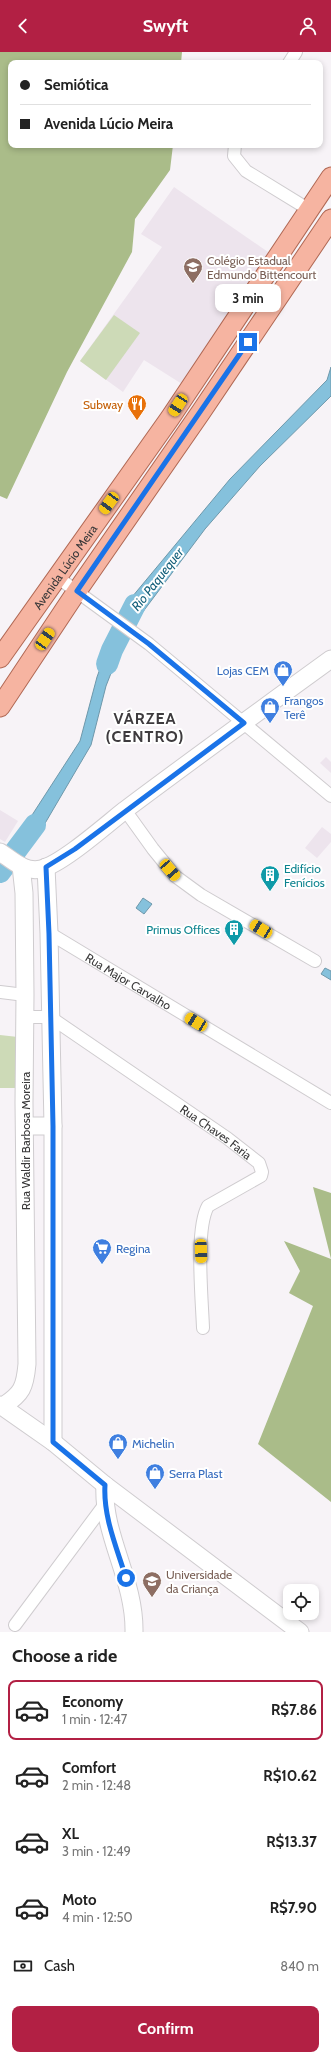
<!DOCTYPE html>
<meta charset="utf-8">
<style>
:root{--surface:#fff;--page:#f2f2f2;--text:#222;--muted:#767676;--line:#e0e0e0;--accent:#b22044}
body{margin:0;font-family:Cabin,sans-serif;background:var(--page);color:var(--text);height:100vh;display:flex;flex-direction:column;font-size:15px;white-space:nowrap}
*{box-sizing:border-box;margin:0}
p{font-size:13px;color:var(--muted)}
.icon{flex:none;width:22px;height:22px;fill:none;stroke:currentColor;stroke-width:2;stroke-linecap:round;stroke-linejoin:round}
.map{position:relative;height:1580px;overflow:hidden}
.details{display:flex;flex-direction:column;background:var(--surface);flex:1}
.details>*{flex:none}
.top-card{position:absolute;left:8px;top:8px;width:315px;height:88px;border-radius:8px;box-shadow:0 2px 6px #0003;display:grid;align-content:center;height:88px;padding:0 12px;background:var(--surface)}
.fabs{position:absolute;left:283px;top:1532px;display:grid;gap:8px}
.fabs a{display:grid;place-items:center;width:36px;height:36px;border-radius:8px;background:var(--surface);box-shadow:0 2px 6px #0003;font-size:20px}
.end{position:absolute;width:18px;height:18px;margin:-9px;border:5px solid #1a73e8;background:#fff;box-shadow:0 0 0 2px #fff}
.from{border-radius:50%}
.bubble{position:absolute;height:28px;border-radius:8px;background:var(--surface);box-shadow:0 2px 6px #0003;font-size:13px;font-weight:700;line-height:28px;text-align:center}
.car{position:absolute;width:12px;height:24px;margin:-12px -6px;border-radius:5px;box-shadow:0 0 3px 1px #0007;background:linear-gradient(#f5c518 24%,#345 0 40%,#f5c518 0 76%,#345 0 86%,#f5c518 0)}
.top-card b{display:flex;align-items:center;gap:14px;height:38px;font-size:15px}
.top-card b+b{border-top:1px solid var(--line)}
.top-card i{width:10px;height:10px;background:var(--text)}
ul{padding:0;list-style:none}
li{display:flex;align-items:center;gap:12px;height:60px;margin:0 8px 6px;padding:0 4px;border:2px solid transparent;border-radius:8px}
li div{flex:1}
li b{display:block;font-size:15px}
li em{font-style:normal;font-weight:700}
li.current{border-color:var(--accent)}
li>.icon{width:36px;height:36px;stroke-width:1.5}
h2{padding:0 12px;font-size:18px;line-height:48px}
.pay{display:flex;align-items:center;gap:10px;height:44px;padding:0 12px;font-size:15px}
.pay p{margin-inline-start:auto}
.cta{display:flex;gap:8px;margin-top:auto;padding:8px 12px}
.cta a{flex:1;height:46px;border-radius:8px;background:var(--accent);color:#fff;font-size:16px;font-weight:700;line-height:46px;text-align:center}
header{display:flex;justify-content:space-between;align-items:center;height:52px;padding:0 12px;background:var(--accent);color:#fff;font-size:18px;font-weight:700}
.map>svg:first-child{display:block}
</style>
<header><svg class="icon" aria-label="back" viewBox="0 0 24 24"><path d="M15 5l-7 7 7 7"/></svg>Swyft<svg class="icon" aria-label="person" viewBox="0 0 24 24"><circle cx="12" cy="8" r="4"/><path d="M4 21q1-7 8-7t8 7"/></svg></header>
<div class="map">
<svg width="331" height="1580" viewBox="0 0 331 1580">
<rect width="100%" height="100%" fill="#f7f3f7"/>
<g fill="#ede4ed">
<path d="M174,135L271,202L182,332L144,308L123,340L80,309L162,195L141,182Z"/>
<path d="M326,705L331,710V721L320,711Z"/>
<path d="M0,758L18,769L5,790L0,787Z"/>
<path d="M322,775L331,782V790L317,806L305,796Z"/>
</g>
<g fill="#cddab7">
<path d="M114,263L140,281L106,328L80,309Z"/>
<path d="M0,983L18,985L16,1036H0Z"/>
</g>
<g fill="#aabc89">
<path d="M0,0H182L181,11H11V93H173L170,118L135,167L132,200L67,320L7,447L0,444Z"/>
<path d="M313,1135L331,1141V1450L258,1392L313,1254L289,1241L300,1219L284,1189L331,1207Z"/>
</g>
<g fill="#85c1dc" stroke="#6e98ab">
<path d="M331,315V344L260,414L205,477L133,573L120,566L132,545L230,427L327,328Z"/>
<path d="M113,581L124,588L106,634L91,693L37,785L25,801L12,794L80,689L97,625Z"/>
<path d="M143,846L152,852L144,862L136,856Z"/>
<path d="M325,916L331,919V928L321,922Z"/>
</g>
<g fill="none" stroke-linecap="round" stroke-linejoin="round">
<g stroke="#85c1dc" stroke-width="22">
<path d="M107,612L112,598L135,553"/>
<path d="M0,820L35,773"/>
</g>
<g stroke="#cfcccf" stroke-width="14">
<g id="street">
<path d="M289,11L296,0"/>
<path d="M235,93L234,104L246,119L308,157"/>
<path d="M57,525L149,592L331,744"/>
<path d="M125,758L153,797L175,824L201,843L315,909"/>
<path id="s1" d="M49,881L331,1051"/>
<path d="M0,940L25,943"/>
<path id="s2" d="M25,965H50L227,1086L259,1111L262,1120L261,1124L208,1154C195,1177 202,1247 203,1276"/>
<path d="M15,1573L105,1452"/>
</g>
</g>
<g stroke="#cfcccf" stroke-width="19">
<g id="secondary">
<path d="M0,800C12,808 25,821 41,817C62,812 106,773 125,758C193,707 262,657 331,607"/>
<path d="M46,815L49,881L53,1074V1390"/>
<path d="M25,1074H53"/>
<path d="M0,1353L53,1390L105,1433L300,1580"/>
<path d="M3,1354C22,1342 25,1335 27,1312L24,1051L25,943L24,841L21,814"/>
<path d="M105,1433C102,1483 135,1527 134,1580"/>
</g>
</g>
<g stroke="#b06854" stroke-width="21">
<g id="primary">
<path id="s3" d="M0,606L170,366L331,125"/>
<path d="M0,655L77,539L201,360L331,167"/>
</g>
</g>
<use href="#street" stroke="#fff" stroke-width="12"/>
<use href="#secondary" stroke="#fff" stroke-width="17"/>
<use href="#primary" stroke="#f6b4a1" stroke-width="19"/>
</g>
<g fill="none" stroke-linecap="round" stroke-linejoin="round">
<path stroke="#1a73e8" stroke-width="5" d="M126,1526C117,1496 103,1465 105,1433L53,1390V1074L49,882L46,815L75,797L244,671L149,592L77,539L248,290"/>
</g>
<defs>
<g id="school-pin" transform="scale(1)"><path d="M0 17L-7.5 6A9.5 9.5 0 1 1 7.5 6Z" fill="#8d6e63" stroke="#fff"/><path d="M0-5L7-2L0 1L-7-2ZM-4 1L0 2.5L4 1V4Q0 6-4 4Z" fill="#fff"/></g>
<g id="restaurant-pin" transform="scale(1)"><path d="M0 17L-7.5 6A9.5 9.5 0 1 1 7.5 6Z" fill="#e8710a" stroke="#fff"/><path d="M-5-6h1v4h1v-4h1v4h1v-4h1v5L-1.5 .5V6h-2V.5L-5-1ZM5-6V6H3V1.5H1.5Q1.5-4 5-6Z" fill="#fff"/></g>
<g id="shop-pin" transform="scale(1)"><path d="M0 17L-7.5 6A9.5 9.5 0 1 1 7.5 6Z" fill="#3f7fe0" stroke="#fff"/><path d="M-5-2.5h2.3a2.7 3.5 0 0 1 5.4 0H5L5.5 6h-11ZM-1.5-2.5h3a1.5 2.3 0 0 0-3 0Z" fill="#fff"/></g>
<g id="building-pin" transform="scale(1)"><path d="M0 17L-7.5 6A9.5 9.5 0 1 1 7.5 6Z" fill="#0f9aa8" stroke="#fff"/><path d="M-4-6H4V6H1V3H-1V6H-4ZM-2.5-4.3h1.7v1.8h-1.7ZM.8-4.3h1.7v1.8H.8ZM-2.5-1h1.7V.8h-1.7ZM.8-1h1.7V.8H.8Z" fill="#fff"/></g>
<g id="supermarket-pin" transform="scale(1)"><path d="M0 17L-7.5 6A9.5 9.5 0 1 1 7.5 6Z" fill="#3f7fe0" stroke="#fff"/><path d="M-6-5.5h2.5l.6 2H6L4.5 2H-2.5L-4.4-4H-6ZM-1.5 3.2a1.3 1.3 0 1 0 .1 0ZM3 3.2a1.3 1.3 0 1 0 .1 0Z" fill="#fff"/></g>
</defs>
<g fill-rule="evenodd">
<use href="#school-pin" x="193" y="215"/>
<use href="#restaurant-pin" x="137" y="352"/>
<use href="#shop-pin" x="283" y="618"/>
<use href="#shop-pin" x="270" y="655"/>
<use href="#building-pin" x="270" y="823"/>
<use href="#building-pin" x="234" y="877"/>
<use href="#supermarket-pin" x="102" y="1196"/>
<use href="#shop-pin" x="118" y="1391"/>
<use href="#shop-pin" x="155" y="1421"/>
<use href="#school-pin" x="152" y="1529"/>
</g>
<g text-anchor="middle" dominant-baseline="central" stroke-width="4" stroke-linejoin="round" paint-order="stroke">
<g font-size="12" fill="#785e54" stroke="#fff" text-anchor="start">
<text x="207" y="208">Colégio Estadual<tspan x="207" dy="14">Edmundo Bittencourt</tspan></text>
<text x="166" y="1522">Universidade<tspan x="166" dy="14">da Criança</tspan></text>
</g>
<g font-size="12" fill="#c56008" stroke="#fff" text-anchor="end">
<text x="123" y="352">Subway</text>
</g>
<g font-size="12" fill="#393839" stroke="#fff">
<text stroke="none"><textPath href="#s3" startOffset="112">Avenida Lúcio Meira</textPath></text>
<text stroke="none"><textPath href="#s1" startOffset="93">Rua Major Carvalho</textPath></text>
<text stroke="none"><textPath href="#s2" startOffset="227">Rua Chaves Faria</textPath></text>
<text transform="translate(25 1089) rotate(-90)">Rua Waldir Barbosa Moreira</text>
</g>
<g font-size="12" fill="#366cbe" stroke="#fff" text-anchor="start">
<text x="269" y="618" text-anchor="end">Lojas CEM</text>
<text x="284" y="648">Frangos<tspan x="284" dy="14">Terê</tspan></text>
<text x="116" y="1196">Regina</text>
<text x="132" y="1391">Michelin</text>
<text x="169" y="1421">Serra Plast</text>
</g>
<g font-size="12" fill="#0d838f" stroke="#fff" text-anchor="start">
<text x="284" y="816">Edifício<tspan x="284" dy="14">Fenícios</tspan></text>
<text x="220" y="877" text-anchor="end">Primus Offices</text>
</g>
<g font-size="13" font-style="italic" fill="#14607b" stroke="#fff">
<text transform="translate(157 527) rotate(-52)">Rio Paquequer</text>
</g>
<g font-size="16" font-weight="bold" letter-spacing="1" fill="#3e3b3e" stroke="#fff">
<text x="145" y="666">VÁRZEA<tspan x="145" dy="18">(CENTRO)</tspan></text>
</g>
</g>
</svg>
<div class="fabs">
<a><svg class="icon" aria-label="locate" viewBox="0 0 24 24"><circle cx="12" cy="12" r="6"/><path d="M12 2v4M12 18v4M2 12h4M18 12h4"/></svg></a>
</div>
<i class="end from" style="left:126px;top:1526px"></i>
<i class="end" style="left:248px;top:290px"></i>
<div class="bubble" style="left:215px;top:232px;width:66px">3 min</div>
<i class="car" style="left:178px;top:353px;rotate:213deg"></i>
<i class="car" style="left:109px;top:451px;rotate:216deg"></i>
<i class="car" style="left:45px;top:587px;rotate:34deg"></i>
<i class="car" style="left:170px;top:818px;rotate:139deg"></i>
<i class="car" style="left:261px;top:877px;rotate:301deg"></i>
<i class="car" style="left:196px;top:970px;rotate:301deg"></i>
<i class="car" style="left:201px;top:1199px;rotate:178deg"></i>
<div class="top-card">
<b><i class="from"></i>Semiótica</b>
<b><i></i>Avenida Lúcio Meira</b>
</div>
</div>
<section class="details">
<h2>Choose a ride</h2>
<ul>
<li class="current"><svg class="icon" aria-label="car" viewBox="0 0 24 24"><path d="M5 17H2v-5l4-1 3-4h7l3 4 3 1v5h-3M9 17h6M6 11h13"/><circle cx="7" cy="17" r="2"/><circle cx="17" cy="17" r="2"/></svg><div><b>Economy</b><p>1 min · 12:47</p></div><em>R$7.86</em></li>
<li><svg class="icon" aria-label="car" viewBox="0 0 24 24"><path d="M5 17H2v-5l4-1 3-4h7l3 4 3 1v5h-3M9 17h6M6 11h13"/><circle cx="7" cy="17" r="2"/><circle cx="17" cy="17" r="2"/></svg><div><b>Comfort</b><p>2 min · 12:48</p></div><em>R$10.62</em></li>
<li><svg class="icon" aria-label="car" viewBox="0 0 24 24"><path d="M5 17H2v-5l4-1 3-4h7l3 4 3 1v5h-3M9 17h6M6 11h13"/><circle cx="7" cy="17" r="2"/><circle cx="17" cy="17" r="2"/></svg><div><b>XL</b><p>3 min · 12:49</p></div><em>R$13.37</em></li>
<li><svg class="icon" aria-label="car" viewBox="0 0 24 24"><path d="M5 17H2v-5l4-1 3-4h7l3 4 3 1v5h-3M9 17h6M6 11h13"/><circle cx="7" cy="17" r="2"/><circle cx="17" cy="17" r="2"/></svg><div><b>Moto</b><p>4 min · 12:50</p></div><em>R$7.90</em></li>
</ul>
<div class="pay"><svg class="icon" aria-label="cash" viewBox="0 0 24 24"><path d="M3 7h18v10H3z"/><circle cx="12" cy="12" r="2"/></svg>Cash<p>840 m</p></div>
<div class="cta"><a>Confirm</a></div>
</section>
